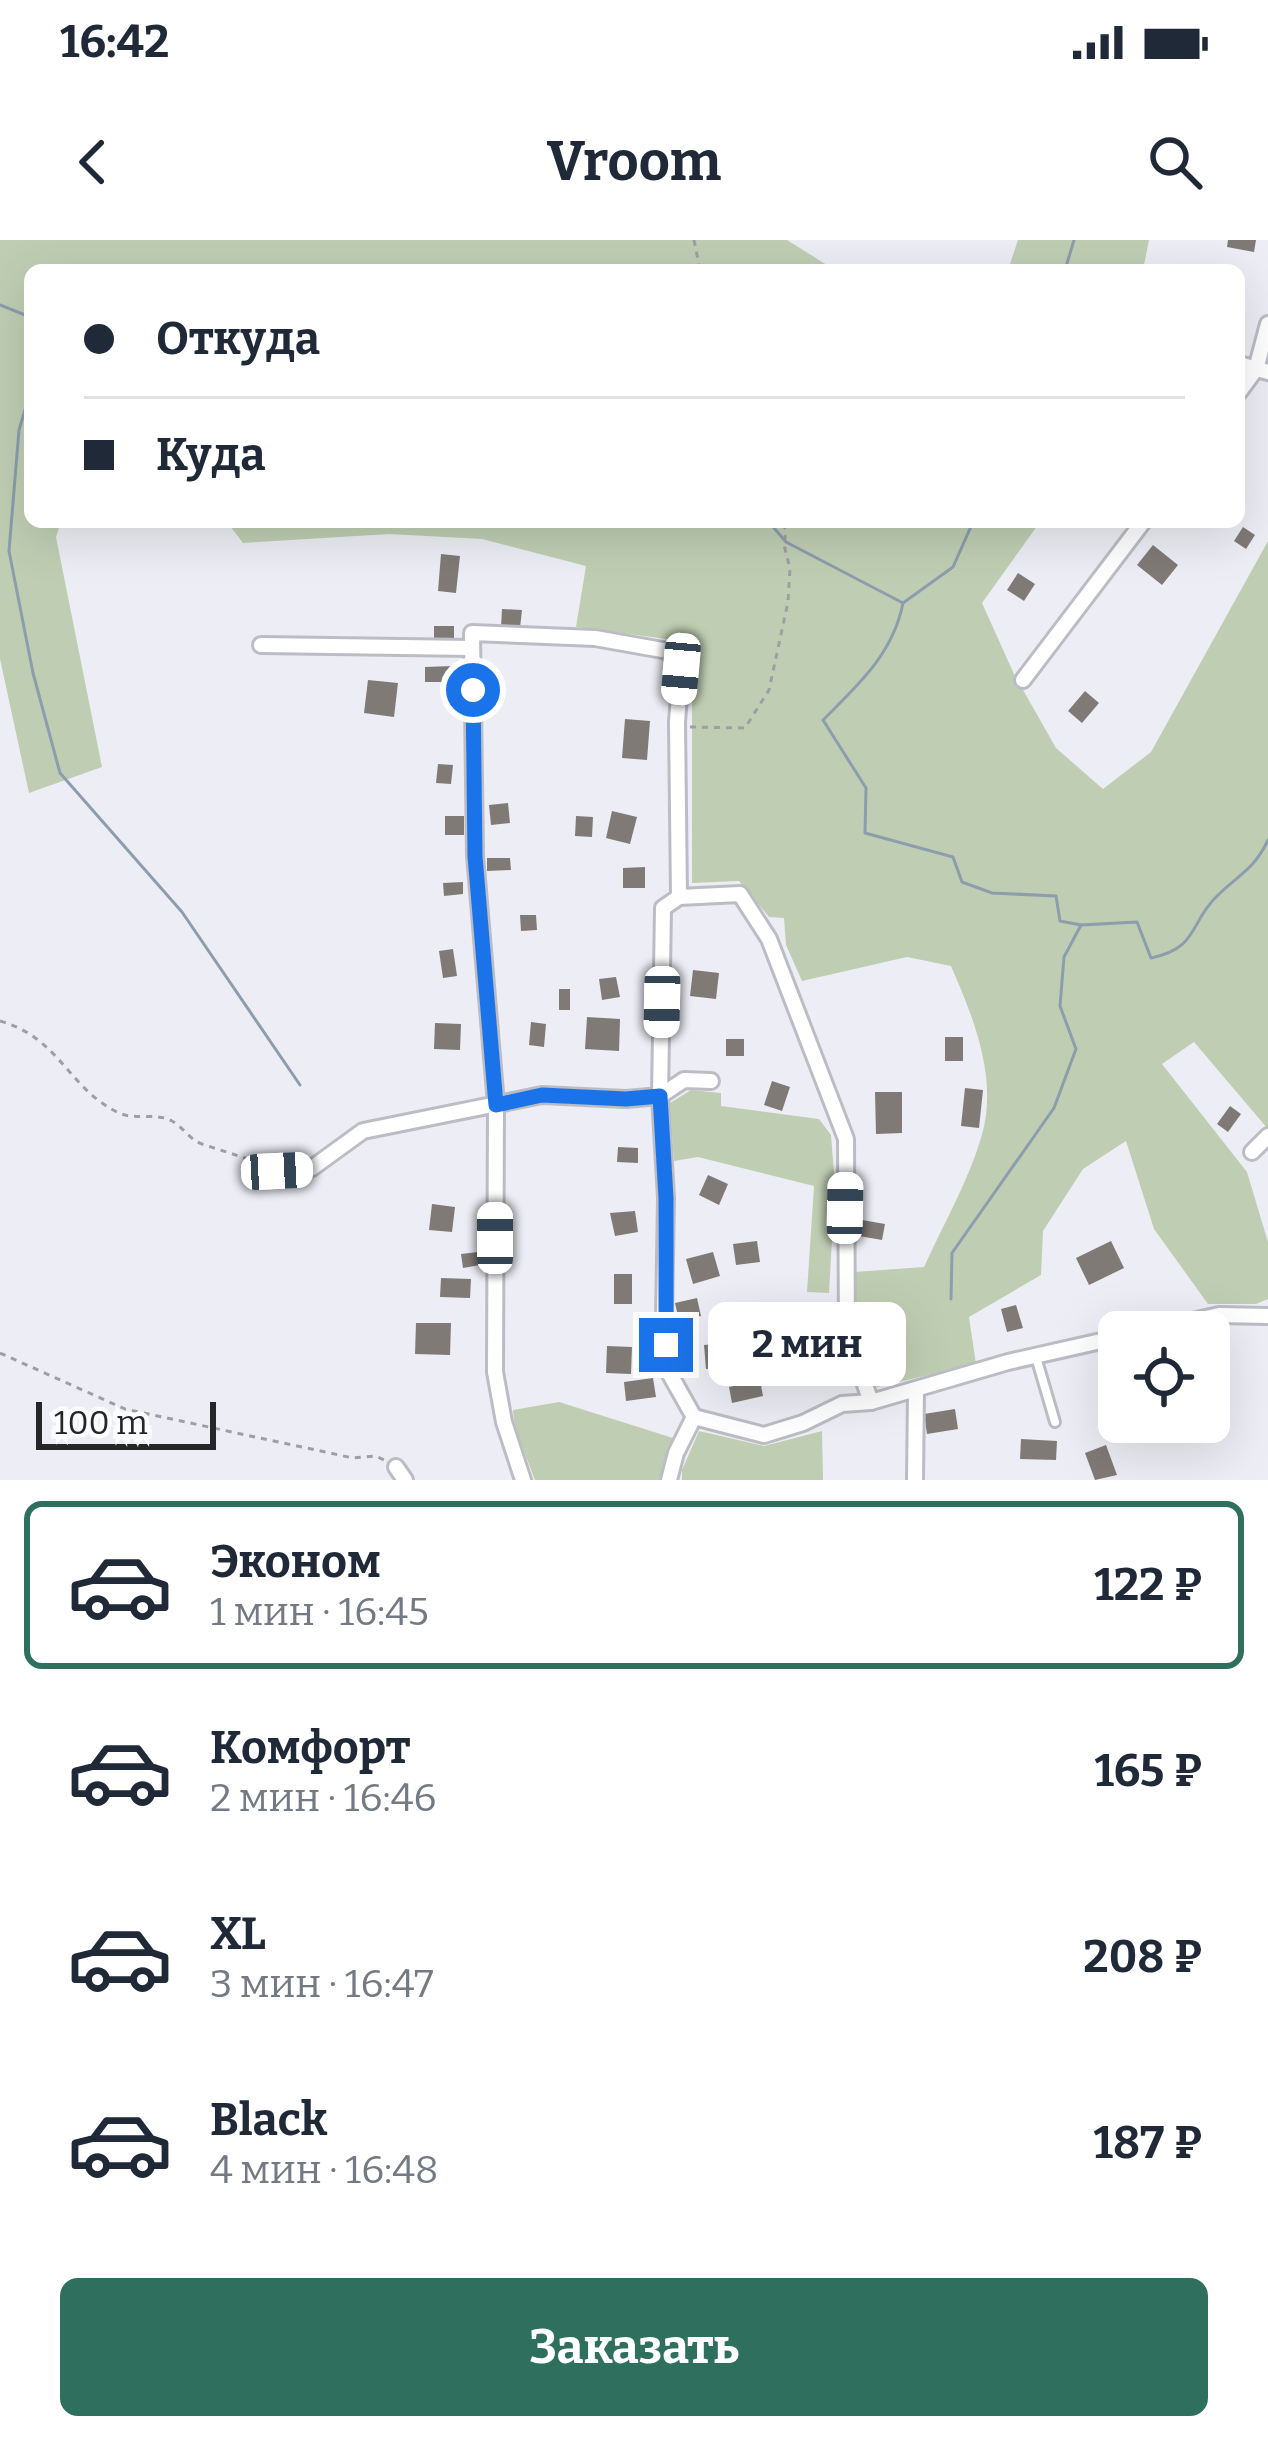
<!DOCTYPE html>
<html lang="ru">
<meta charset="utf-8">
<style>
:root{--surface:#fff;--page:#f6f6f7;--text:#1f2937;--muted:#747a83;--line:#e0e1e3;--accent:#2e6f5e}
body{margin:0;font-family:Bitter,serif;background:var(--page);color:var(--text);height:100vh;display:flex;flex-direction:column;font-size:45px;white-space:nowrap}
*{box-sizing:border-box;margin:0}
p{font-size:39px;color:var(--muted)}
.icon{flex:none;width:66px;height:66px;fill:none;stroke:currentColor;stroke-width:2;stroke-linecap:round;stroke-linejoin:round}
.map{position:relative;height:1240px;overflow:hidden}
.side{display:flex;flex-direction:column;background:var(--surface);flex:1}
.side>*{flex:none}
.banner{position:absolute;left:24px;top:24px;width:1221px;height:264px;border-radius:18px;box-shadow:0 12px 48px #0002;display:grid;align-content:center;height:264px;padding:0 60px;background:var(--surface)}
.fabs{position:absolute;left:1098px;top:1071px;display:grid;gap:24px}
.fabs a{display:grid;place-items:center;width:132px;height:132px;border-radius:18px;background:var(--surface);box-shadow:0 12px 48px #0002;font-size:60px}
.scale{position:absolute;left:36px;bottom:30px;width:180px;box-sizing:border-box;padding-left:12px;border:6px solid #252628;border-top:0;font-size:33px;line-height:42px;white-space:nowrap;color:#252628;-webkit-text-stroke:9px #fbfcff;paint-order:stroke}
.end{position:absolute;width:54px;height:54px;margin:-27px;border:15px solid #1a73e8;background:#fff;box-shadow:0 0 0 6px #fff}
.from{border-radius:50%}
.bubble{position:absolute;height:84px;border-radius:18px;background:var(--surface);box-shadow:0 12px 48px #0002;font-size:39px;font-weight:700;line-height:84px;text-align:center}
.car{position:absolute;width:36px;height:72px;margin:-36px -18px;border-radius:15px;box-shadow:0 0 9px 3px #0007;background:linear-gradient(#fff 24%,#345 0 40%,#fff 0 76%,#345 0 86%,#fff 0)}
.banner b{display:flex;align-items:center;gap:42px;height:114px;font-size:45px}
.banner b+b{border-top:3px solid var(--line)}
.banner i{width:30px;height:30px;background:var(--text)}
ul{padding:21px 0 0;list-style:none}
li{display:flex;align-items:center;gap:36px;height:168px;margin:0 24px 18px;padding:0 36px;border:6px solid transparent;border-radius:18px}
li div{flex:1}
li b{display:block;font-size:45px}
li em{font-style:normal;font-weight:700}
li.on{border-color:var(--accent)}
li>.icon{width:108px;height:108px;stroke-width:1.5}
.primary-button{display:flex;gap:24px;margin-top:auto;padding:24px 60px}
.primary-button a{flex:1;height:138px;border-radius:18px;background:var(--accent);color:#fff;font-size:48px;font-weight:700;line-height:138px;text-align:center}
.status{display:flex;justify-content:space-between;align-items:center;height:84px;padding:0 60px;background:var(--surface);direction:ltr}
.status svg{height:33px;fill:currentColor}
header{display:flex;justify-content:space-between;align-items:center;height:156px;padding:0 60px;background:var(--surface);font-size:54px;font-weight:700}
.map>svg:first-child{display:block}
</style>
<div class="status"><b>16:42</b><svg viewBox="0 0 49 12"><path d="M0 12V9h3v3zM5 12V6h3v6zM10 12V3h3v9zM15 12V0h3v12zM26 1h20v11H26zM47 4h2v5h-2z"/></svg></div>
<header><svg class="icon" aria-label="back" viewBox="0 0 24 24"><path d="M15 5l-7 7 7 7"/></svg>Vroom<svg class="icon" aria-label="search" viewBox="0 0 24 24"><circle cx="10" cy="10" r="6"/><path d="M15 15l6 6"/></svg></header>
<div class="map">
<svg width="1268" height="1240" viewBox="0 0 1268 1240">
<rect width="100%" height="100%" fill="#edeef5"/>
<g fill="#bfceb3">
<path d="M0,0H787L835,30H30V282H61L56,297L102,527L29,553L0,419Z"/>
<path d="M1018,0H1149L1143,30H1008Z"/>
<path d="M227,282H1040L982,363L1014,434L1056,508L1103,549L1151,512L1268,301V889L1194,802L1162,824L1247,932L1268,1002V1059L1256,1064H1208L1154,989L1126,901L1083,929L1043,991L1041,1035L969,1077L976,1124L877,1147L858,1095L854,1032L924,1027C943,985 968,942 981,898C999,840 974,779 951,726L907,717L802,741L786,705L784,678L769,677L739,641L692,643V418L674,400L576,387L586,326L482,299L389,294L243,303Z"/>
<path d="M691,850L721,853V866L819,879L831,895L835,946L829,1053L807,1052L814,946L698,917L674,921L670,863Z"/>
<path d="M559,1162L673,1198L661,1240H535L515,1188L513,1170Z"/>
<path d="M699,1191L764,1206L822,1191L823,1240H682V1230Z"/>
</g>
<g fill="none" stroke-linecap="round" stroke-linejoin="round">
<g stroke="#8d9dae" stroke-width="3">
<path d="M1065,30L1074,0"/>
<path d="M0,65L30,77"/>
<path d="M30,153L19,190L9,311L33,433L60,533L182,672L300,845"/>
<path d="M769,282L786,302L903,363C893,414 858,445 823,480L866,548L865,593L953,617L962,642L992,653L1056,656L1060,681L1081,685L1137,682L1151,718C1199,708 1189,683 1217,656C1239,634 1254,630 1268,600"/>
<path d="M903,363L953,327L973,282"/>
<path d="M951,1059L952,1013L1054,868L1076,809L1060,766L1064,717L1081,685"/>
</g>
</g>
<g fill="#7f7a76">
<path d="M1228,0H1256L1254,12L1227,7Z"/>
<path d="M1243,287L1255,295L1246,309L1234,301Z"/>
<path d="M1153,305L1178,325L1162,345L1137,325Z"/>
<path d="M441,314L460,316L456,353L438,351Z"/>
<path d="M1018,333L1035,344L1024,361L1007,350Z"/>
<path d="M502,369L522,370L520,388L501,387Z"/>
<path d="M434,386H454V399L434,398Z"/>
<path d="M452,426V442H425V427Z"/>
<path d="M368,440L398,443L394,477L364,473Z"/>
<path d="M1085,451L1099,463L1082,483L1068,471Z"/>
<path d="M625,479L650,481L647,520L622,518Z"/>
<path d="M438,524L453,525L451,544L436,543Z"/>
<path d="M508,563L510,583L491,585L489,565Z"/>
<path d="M612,571L637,577L630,604L606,598Z"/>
<rect x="445" y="576" width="19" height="19"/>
<path d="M576,576L593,577L592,597L575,596Z"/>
<path d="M487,618H510L511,630L487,631Z"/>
<path d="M645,627V648H623V628Z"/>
<path d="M463,642V654L444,656L443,643Z"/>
<path d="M520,675H536L537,690L521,691Z"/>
<path d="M453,709L457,736L443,738L439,711Z"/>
<path d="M693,730L719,733L716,759L690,756Z"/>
<path d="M616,737L620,757L602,760L599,739Z"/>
<rect x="559" y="749" width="11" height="21"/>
<path d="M587,777L620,779L619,811L585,809Z"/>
<path d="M531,782L546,784L544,807L529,805Z"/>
<path d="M435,783L461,784L460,810L434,809Z"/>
<rect x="945" y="797" width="18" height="24"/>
<rect x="726" y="799" width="18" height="17"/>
<path d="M772,841L790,847L782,871L764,865Z"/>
<path d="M965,848L983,850L979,888L961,886Z"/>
<path d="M875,852H902V893L876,894Z"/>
<path d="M1230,866L1241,874L1228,892L1217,884Z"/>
<path d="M618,907L638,908V923L617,922Z"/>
<path d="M708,935L728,944L719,965L699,955Z"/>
<path d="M432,964L455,967L452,992L429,990Z"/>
<path d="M635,971L638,992L615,996L610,973Z"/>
<path d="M862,980L885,984L882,1000L859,996Z"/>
<path d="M757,1001L760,1022L736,1025L733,1004Z"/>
<path d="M1111,1001L1124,1028L1089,1045L1076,1018Z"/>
<path d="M478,1012L480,1025L463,1028L461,1014Z"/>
<path d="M713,1012L720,1036L693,1044L686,1019Z"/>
<rect x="614" y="1034" width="18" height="30"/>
<path d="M441,1038L471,1039L470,1058L440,1057Z"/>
<path d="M697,1058L701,1076L679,1081L675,1063Z"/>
<path d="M1016,1065L1023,1088L1007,1092L1001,1069Z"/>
<path d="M416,1083H451L450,1115L415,1114Z"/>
<path d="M727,1103L730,1127L706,1129L704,1105Z"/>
<path d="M607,1106L632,1107L631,1134L606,1133Z"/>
<path d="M653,1138L656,1157L626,1161L624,1142Z"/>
<path d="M760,1140L763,1156L732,1163L729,1147Z"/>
<path d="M955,1169L958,1189L927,1194L924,1174Z"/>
<path d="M1021,1199L1057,1201L1056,1220L1020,1219Z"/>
<path d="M1106,1205L1117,1235L1095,1240L1085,1213Z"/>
</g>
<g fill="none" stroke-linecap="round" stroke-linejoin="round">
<g stroke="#bcbdc4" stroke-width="14">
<path id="lane" d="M1036,1117L1055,1182"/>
</g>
<g stroke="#bcbdc4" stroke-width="20">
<g id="street">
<path d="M1239,124L1268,132"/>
<path d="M1239,152L1256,129L1268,84"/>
<path d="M261,405L472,408"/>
<path d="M1023,440L1143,282"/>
<path d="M679,657L740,654L769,699L846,899L847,1093L871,1162"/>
<path d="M1252,912L1268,896"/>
<path d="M277,931L312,928L363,891L542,855L626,859L660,856L684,840L711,841"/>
<path d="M1143,1092L1219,1075L1268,1076"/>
<path d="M694,1177L764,1195L803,1183L842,1164L871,1162L1008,1122L1119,1097"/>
<path d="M396,1227L405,1240"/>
<path d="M523,1240L504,1182L495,1132L496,864L475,615L472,393L595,398L668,411L681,429L677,482L679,657L663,668L660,856L666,958L664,1078L668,1131L694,1177L676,1213L669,1240"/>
<path d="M915,1240L916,1150"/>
</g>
</g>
<g stroke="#9e9fa4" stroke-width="3" stroke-dasharray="6 6" stroke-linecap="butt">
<path d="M694,0L700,30"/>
<path d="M690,487L745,488L769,450L788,362L790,329L784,305L786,290L781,282"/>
<path d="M0,781C60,798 67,847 117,872C133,881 157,872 172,881C183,887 190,900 202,904C223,911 243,917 264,925"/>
<path d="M0,1113L125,1169L353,1218L376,1216L384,1220"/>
</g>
<use href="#lane" stroke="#fff" stroke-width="8"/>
<use href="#street" stroke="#fff" stroke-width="14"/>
</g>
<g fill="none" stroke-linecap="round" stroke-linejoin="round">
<path stroke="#1a73e8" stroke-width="15" d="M473,450L475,616L496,865L542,855L626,859L660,856L666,958V1105"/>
</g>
</svg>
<div class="fabs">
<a><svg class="icon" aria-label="locate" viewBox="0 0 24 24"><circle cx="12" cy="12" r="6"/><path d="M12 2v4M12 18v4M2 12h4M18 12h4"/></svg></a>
</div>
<div class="scale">100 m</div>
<i class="end from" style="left:473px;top:450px"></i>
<i class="end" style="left:666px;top:1105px"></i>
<div class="bubble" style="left:708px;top:1062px;width:198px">2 мин</div>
<i class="car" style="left:681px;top:429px;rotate:185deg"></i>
<i class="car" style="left:662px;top:762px;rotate:181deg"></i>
<i class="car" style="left:277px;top:931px;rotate:87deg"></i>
<i class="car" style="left:845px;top:968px;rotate:1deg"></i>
<i class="car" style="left:495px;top:998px;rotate:0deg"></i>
<div class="banner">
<b><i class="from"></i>Откуда</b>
<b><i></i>Куда</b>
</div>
</div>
<section class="side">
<ul>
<li class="on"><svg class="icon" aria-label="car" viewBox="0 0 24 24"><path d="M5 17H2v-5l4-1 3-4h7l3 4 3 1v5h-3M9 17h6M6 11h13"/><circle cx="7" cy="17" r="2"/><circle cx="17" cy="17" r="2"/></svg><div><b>Эконом</b><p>1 мин · 16:45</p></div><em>122 ₽</em></li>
<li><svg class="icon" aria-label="car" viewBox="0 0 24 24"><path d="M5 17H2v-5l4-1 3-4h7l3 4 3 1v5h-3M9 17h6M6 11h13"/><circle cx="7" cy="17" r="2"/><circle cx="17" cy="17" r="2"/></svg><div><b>Комфорт</b><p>2 мин · 16:46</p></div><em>165 ₽</em></li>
<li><svg class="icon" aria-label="car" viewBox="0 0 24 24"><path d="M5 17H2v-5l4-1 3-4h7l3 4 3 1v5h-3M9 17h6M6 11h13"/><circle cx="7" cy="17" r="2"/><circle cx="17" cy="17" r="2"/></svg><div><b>XL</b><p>3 мин · 16:47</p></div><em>208 ₽</em></li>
<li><svg class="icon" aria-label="car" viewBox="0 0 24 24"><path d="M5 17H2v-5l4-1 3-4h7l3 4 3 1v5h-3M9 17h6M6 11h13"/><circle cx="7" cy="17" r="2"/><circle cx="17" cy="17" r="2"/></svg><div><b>Black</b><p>4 мин · 16:48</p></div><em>187 ₽</em></li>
</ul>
<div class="primary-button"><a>Заказать</a></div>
</section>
